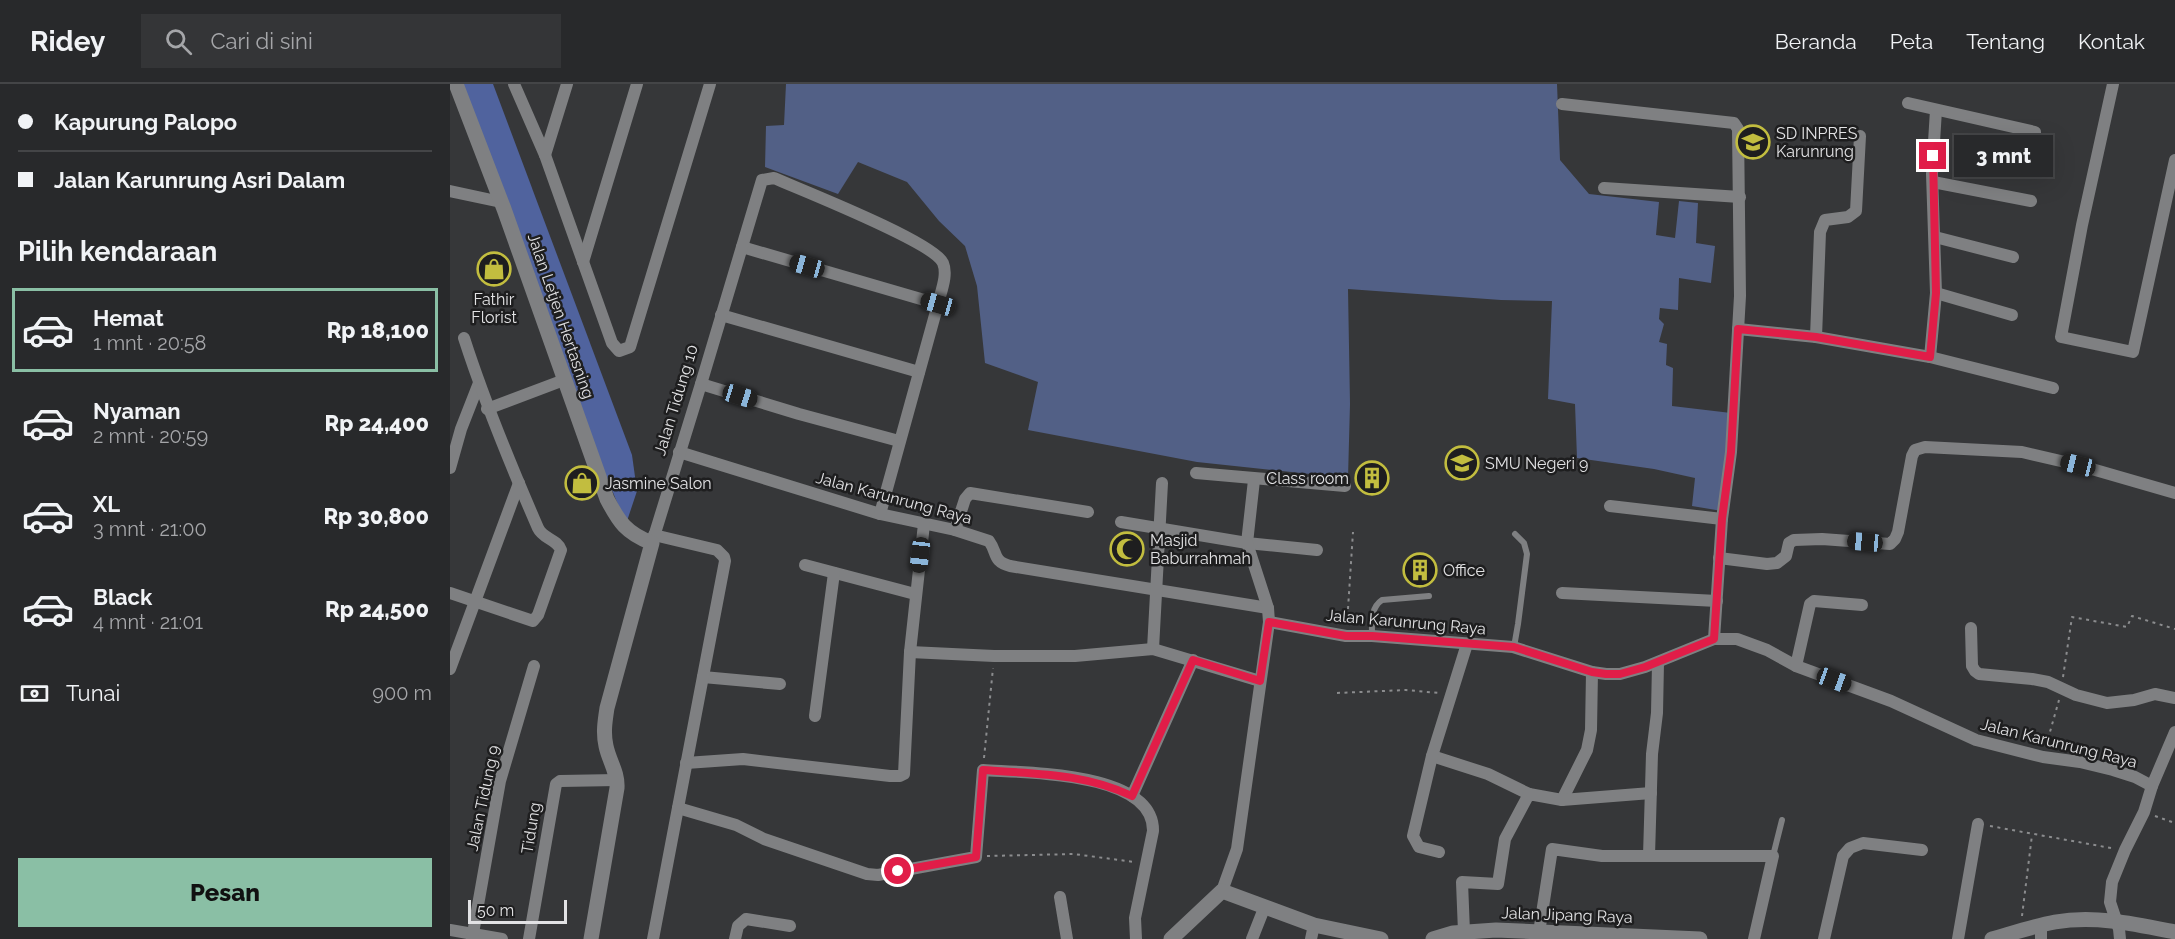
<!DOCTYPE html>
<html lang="id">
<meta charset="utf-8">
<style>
:root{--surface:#28292b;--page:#343537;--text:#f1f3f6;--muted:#a5a6a9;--line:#444547;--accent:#8abfa5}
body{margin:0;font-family:Raleway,sans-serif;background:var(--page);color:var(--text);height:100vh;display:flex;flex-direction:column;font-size:22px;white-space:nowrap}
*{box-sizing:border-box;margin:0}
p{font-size:20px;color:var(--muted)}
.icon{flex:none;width:33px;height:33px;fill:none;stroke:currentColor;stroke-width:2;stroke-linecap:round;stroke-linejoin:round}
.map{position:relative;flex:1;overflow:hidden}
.drawer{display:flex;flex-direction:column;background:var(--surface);width:450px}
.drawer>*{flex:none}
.hud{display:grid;align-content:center;height:132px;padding:0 18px;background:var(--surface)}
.scale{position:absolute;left:18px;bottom:15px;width:99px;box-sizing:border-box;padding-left:6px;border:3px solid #e2e2e4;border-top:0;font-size:16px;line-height:21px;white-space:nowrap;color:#e2e2e4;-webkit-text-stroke:4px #1e1e1f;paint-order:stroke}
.end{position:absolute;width:27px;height:27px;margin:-14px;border:8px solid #e11d48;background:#fff;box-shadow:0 0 0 3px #fff}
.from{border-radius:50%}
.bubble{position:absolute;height:42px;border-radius:0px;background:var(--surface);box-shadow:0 6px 24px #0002,0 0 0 2px var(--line);font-size:20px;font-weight:800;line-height:42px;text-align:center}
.car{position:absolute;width:18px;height:36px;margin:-18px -9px;border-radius:8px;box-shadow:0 0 4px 2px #0007;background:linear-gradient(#222 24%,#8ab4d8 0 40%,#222 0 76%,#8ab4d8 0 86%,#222 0)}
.hud b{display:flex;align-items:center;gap:21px;height:57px;font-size:22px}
.hud b+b{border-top:2px solid var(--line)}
.hud i{width:15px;height:15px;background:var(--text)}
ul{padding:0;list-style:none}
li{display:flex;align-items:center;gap:18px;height:84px;margin:0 12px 9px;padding:0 6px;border:3px solid transparent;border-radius:0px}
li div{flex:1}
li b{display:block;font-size:22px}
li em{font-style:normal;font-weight:800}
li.on{border-color:var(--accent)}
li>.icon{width:54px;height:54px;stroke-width:1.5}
h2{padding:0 18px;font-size:27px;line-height:72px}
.pay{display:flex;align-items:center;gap:15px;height:66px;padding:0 18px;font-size:22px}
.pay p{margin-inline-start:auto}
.action{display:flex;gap:12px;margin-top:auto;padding:12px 18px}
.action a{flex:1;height:69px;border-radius:0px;background:var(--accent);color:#111;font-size:24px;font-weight:800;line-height:69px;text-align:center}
header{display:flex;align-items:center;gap:36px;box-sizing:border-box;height:84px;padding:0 30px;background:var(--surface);border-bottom:2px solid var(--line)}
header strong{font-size:28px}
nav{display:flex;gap:33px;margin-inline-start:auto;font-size:21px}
.search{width:420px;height:54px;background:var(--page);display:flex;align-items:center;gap:15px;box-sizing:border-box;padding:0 21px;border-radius:0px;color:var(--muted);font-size:22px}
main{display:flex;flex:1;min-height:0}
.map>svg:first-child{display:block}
</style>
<header>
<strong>Ridey</strong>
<div class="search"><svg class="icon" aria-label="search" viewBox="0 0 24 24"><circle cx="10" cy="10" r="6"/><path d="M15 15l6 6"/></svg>Cari di sini</div>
<nav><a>Beranda</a><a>Peta</a><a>Tentang</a><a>Kontak</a></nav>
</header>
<main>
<section class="drawer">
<div class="hud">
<b><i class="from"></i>Kapurung Palopo</b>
<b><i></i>Jalan Karunrung Asri Dalam</b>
</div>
<h2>Pilih kendaraan</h2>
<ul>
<li class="on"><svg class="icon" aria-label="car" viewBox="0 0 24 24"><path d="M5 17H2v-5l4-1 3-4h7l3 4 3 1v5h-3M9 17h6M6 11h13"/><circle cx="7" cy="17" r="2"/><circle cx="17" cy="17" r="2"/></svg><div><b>Hemat</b><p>1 mnt · 20:58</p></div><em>Rp 18,100</em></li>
<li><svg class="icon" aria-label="car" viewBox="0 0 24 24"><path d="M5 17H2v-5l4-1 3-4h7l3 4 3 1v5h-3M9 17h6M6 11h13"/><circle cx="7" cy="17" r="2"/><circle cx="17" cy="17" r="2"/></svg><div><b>Nyaman</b><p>2 mnt · 20:59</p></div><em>Rp 24,400</em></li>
<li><svg class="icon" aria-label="car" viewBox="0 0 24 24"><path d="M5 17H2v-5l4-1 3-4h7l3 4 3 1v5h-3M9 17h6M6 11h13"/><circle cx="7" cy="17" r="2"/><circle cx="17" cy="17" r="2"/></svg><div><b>XL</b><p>3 mnt · 21:00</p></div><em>Rp 30,800</em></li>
<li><svg class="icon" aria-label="car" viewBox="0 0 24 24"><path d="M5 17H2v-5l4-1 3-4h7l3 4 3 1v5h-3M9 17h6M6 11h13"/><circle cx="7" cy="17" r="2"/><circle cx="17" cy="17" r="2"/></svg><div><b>Black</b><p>4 mnt · 21:01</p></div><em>Rp 24,500</em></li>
</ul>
<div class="pay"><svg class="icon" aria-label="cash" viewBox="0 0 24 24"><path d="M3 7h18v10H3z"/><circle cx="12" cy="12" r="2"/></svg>Tunai<p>900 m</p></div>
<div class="action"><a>Pesan</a></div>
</section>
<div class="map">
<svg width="1725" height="855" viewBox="0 0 1725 855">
<rect width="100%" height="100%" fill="#363739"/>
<path fill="#526086" d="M336,0H1107L1110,76L1139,110L1209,118L1206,151L1225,154L1229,117L1248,119L1246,159L1265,162L1261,199L1229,194L1228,226L1210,224L1209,235L1214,240L1209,258L1217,260L1216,281L1223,284L1222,322L1281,329L1272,427L1242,422L1245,394L1204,385L1127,374L1125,320L1098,315L1102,217L1051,216L898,205L900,320L898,394L747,378L578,346L588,298L535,279L527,202L515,162L489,137L457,98L408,78L388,110L315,83L316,42L334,41Z"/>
<path fill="#50639e" d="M9,0H43L182,371L187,407L176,440L124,314Z"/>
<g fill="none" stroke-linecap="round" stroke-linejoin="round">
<g stroke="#8b8c8e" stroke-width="2" stroke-dasharray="3 4.5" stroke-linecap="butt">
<path d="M897,540L903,448"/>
<path d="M1613,593L1622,533L1677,543L1682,532L1725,545"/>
<path d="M887,609L956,606L989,609"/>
<path d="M1596,662L1609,616"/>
<path d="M534,674L543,584"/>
<path d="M1705,732L1725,739"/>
<path d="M1540,742L1661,764"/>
<path d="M537,772L624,770L684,778"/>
<path d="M1572,832L1582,751"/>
</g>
<g stroke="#7f8082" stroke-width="6">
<path d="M922,552C922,539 920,524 932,516L979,512"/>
<path d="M1064,563L1068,540L1077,470L1074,459L1065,450"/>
<path d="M1323,772L1332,736"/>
</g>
<g stroke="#7f8082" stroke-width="12">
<path d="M64,0L95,71L162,259L169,267L180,263L260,0"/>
<path d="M1663,0L1632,141L1611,253L1683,268L1725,76"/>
<path d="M1458,19L1585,48"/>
<path d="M1112,20L1284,39L1288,45L1290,212L1281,368L1272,435L1264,555"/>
<path d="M95,71L117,0"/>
<path d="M1483,98L1581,117"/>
<path d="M1154,104L1290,113"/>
<path d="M0,107L51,118"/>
<path d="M1485,153L1563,173"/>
<path d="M292,163L488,220"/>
<path d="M133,178L187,0"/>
<path d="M1486,209L1562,231"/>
<path d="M271,231L469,288"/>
<path d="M1288,245L1366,253L1480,273L1603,304"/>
<path d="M1366,253L1370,148L1375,136L1398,133L1406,127L1410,52"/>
<path d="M1480,273L1486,209L1482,90L1486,26"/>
<path d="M251,300L349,330L449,357"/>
<path d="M37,325L114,296"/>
<path d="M229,368L430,430L505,446L539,457C548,469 542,477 560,482L818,524"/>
<path d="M0,384L11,345L29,299"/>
<path d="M746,389L895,402"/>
<path d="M804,396L797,459L867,466"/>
<path d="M1160,422L1272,435"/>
<path d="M671,438L797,459L818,524L819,538L787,765L772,807"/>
<path d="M505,446L515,415L520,409L638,428"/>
<path d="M202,459L251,300L312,96L324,94C351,106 484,158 493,179C498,191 491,207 488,220L430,430"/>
<path d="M1269,474L1317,480L1327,479L1336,472L1339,459L1344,456L1372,455L1440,460L1445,455L1448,448L1462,372L1465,366L1475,363L1572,368L1628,381L1725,409"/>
<path d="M355,481L465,510"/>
<path d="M0,509L83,537L88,531L111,466C107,455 93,455 88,444C61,382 35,319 14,254"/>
<path d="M1112,509L1267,517"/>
<path d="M819,538L896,552H922L1063,563L1142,588L1156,590H1170L1195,583L1264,555H1287L1317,566L1346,582L1441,617L1526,656L1593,673L1630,678L1663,686L1685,693L1702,702"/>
<path d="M1521,544L1522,582L1525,587L1529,590L1582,595L1598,598L1626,611L1657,619L1684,616L1705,610L1725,614"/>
<path d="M703,565L712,399"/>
<path d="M460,568L544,572H625L703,565L810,597"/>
<path d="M1346,582L1360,520L1364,517L1412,521"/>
<path d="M0,585L69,399"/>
<path d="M253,593L330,600"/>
<path d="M365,632L384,489"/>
<path d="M982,672L1038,690L1079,710"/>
<path d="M236,679L293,675L440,692H450L454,690L460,568L474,440"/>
<path d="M682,712L743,576"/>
<path d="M1112,716L1137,666L1141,646L1142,588"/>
<path d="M228,724L286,741L314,755L417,790L428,791L526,773L533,686C574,689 704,687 703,747L685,834L686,855"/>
<path d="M989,768L969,763L963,752L982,672L1017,560"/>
<path d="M1199,772L1202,670L1207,629L1208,579"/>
<path d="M610,813L617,855"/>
<path d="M1591,841V855"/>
<path d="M0,846L52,855"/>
<path d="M1014,848L1012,798L1048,800L1055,755L1079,710L1112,716L1201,709"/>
<path d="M22,855L50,697L84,582"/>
<path d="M79,855L106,700L110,697L167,696"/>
<path d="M203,855L275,477L274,473L267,466L204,451"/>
<path d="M285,855L288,842L296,835L340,842"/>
<path d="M802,855L815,822"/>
<path d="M861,855L864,841"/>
<path d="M1088,855L1102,765L1152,772H1323L1304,855"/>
<path d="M1374,855L1393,772L1400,764L1413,759L1472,766"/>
<path d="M1508,855L1528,740"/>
<path d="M1670,855L1669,845L1660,818L1662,798L1675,766L1694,728L1702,702L1725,648"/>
</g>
<g stroke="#7f8082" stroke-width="15">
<path d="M6,0L54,125L157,415C169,438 176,449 202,459L157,624C155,637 153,649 156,662C159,677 168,688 167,704L141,855"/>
<path d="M721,855L772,807L864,841L931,855"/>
<path d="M983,855L1003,849L1046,846L1250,855"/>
<path d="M1542,855C1563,849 1584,842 1605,838C1645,831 1685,840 1725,848"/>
</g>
</g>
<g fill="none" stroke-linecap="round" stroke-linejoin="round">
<path stroke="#e11d48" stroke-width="8" d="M448,787L526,773L533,686C586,690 633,689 682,712L743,576L810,597L819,538L896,552H922L1064,563L1142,588L1156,590H1170L1195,583L1264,555L1272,435L1281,368L1288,245L1366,253L1480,273L1486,209L1483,72"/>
</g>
<defs>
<g id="school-ring" transform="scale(1.725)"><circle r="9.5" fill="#1e1e1f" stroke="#c2bd3f" stroke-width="1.5"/><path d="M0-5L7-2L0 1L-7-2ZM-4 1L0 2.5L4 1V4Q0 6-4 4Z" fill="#c2bd3f"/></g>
<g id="shop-ring" transform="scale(1.725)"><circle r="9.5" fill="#1e1e1f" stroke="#c2bd3f" stroke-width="1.5"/><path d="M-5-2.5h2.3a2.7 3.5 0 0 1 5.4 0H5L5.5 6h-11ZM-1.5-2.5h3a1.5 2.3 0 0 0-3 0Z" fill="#c2bd3f"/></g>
<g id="building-ring" transform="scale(1.725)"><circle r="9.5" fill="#1e1e1f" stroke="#c2bd3f" stroke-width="1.5"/><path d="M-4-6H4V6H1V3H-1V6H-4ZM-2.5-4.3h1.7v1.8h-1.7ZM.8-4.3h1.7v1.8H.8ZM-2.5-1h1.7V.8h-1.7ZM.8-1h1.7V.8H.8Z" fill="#c2bd3f"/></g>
<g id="mosque-ring" transform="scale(1.725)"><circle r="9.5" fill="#1e1e1f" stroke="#c2bd3f" stroke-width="1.5"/><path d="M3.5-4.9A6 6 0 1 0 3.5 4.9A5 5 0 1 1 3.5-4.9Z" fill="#c2bd3f"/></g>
</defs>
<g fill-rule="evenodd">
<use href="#school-ring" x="1303" y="58"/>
<use href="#shop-ring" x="44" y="185"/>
<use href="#school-ring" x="1012" y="379"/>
<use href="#building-ring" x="922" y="394"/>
<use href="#shop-ring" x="132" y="399"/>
<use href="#mosque-ring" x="677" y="465"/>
<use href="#building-ring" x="970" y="486"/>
</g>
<g text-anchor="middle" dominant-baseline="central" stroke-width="5" stroke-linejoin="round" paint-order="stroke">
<g font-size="16" fill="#e2e2e4" stroke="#1e1e1f" text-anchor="start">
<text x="1326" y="49">SD INPRES<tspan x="1326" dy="18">Karunrung</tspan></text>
<text x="44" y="215" text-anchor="middle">Fathir<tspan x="44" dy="18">Florist</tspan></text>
<text x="1035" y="379">SMU Negeri 9</text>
<text x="899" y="394" text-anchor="end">Class room</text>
<text x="155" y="399">Jasmine Salon</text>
<text x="700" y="456">Masjid<tspan x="700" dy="18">Baburrahmah</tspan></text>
<text x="993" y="486">Office</text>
</g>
<g font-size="16" fill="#e2e2e4" stroke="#1e1e1f">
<text transform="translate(111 232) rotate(71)">Jalan Letjen Hertasning</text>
<text transform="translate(226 316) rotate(-73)">Jalan Tidung 10</text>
<text transform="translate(444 414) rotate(15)">Jalan Karunrung Raya</text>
<text transform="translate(956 538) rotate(5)">Jalan Karunrung Raya</text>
<text transform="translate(1609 659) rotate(14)">Jalan Karunrung Raya</text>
<text transform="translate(33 714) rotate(-78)">Jalan Tidung 9</text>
<text transform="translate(81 744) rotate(-81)">Tidung</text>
<text transform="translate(1117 831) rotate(2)">Jalan Jipang Raya</text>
</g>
</g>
</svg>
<div class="scale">50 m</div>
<i class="end from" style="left:448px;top:787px"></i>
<i class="end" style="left:1483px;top:72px"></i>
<div class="bubble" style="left:1504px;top:51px;width:99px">3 mnt</div>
<i class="car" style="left:357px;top:182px;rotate:286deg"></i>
<i class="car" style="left:488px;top:220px;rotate:286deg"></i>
<i class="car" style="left:290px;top:312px;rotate:107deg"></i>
<i class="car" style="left:1628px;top:381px;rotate:284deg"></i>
<i class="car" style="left:1415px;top:458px;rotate:275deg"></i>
<i class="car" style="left:470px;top:471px;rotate:187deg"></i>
<i class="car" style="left:1384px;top:596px;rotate:110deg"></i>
</div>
</main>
